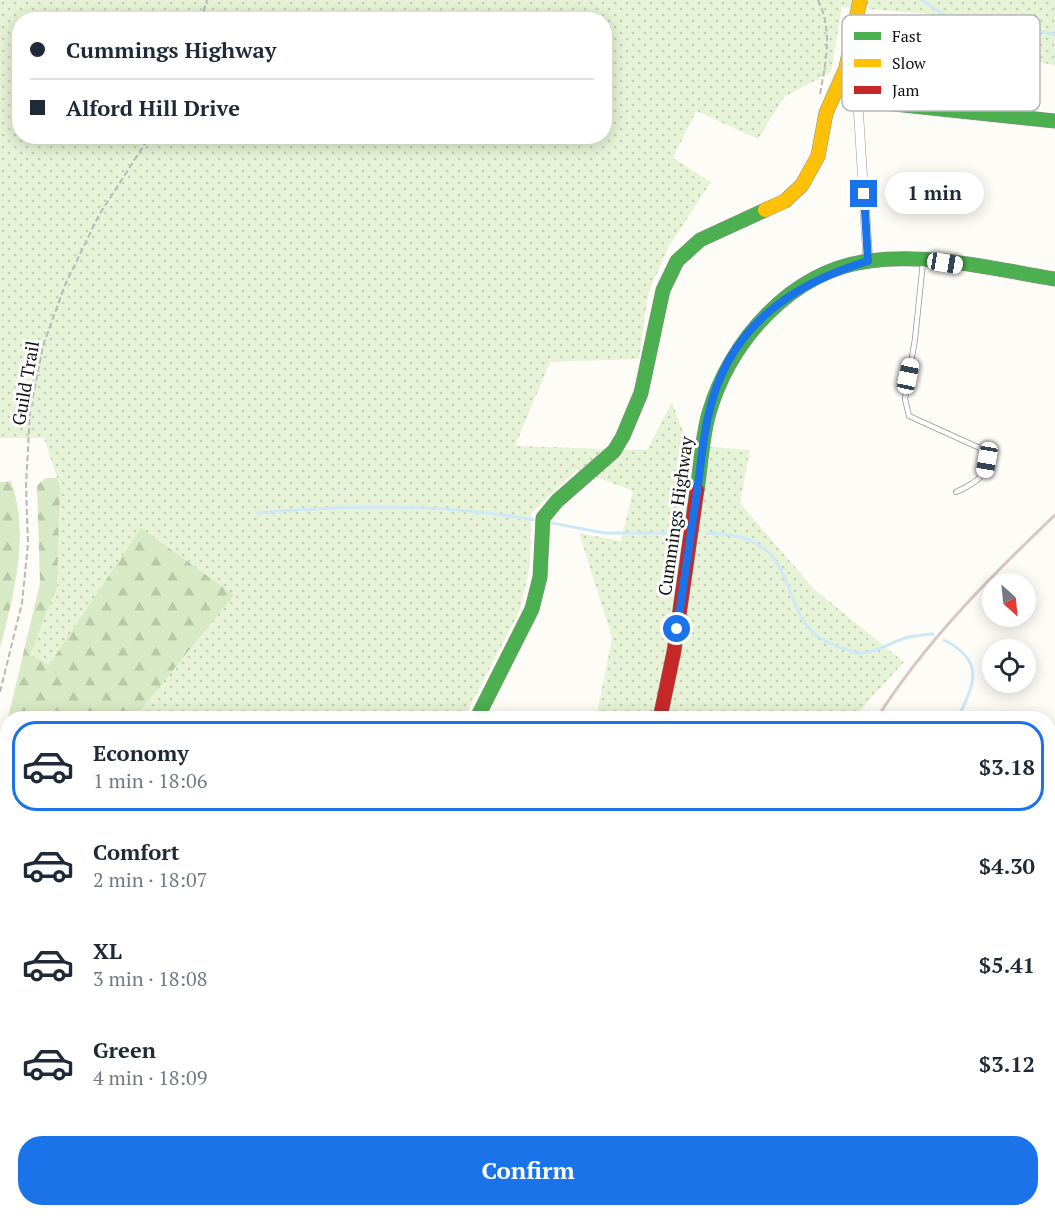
<!DOCTYPE html>
<meta charset="utf-8">
<style>
:root{--surface:#fff;--page:#f2f2f3;--text:#1f2937;--muted:#747a83;--line:#e0e1e3;--accent:#1a73e8}
body{margin:0;font-family:"PT Serif",serif;background:var(--page);color:var(--text);height:100vh;display:flex;flex-direction:column;font-size:22px;white-space:nowrap}
*{box-sizing:border-box;margin:0}
p{font-size:20px;color:var(--muted)}
.icon{flex:none;width:33px;height:33px;fill:none;stroke:currentColor;stroke-width:2;stroke-linecap:round;stroke-linejoin:round}
.map{position:relative;flex:1;overflow:hidden}
.sheet{position:absolute;left:0px;top:711px;width:1056px;height:506px;display:flex;flex-direction:column;background:var(--surface);border-radius:24px 24px 0 0;box-shadow:0 3px 15px #0003}
.sheet>*{flex:none}
.hud{position:absolute;left:12px;top:12px;width:600px;height:132px;border-radius:24px;box-shadow:0 3px 15px #0003;display:grid;align-content:center;height:132px;padding:0 18px;background:var(--surface)}
.needle{width:39px;rotate:153deg}
.controls{position:absolute;left:982px;top:573px;display:grid;gap:12px}
.controls a{display:grid;place-items:center;width:54px;height:54px;border-radius:50%;background:var(--surface);box-shadow:0 3px 15px #0003;font-size:30px}
.end{position:absolute;width:27px;height:27px;margin:-14px;border:8px solid #1a73e8;background:#fff;box-shadow:0 0 0 3px #fff}
.from{border-radius:50%}
.bubble{position:absolute;height:42px;border-radius:21px;background:var(--surface);box-shadow:0 3px 15px #0003;font-size:20px;font-weight:800;line-height:42px;text-align:center}
.car{position:absolute;width:18px;height:36px;margin:-18px -9px;border-radius:8px;box-shadow:0 0 4px 2px #0007;background:linear-gradient(#fff 24%,#345 0 40%,#fff 0 76%,#345 0 86%,#fff 0)}
.hud b{display:flex;align-items:center;gap:21px;height:57px;font-size:22px}
.hud b+b{border-top:2px solid var(--line)}
.hud i{width:15px;height:15px;background:var(--text)}
ul{padding:10px 0 0;list-style:none}
li{display:flex;align-items:center;gap:18px;height:90px;margin:0 12px 9px;padding:0 6px;border:3px solid transparent;border-radius:24px}
li div{flex:1}
li b{display:block;font-size:22px}
li em{font-style:normal;font-weight:800}
li.active{border-color:var(--accent)}
li>.icon{width:54px;height:54px;stroke-width:1.5}
.cta{display:flex;gap:12px;margin-top:auto;padding:12px 18px}
.cta a{flex:1;height:69px;border-radius:24px;background:var(--accent);color:#fff;font-size:24px;font-weight:800;line-height:69px;text-align:center}
.map>svg:first-child{display:block}
</style>
<div class="map">
<svg width="1055" height="1216" viewBox="0 0 1055 1216">
<defs>
<pattern id="forest-firs" width="22" height="20" patternUnits="userSpaceOnUse" patternTransform="scale(1.5)"><rect width="22" height="20" fill="#d8eac5"/><path d="M5 1l3.5 6h-7zM16 11l3.5 6h-7z" fill="#b8c8a8"/></pattern>
<pattern id="park-dots" width="8" height="8" patternUnits="userSpaceOnUse" patternTransform="scale(1.5)"><rect width="8" height="8" fill="#e7f3d7"/><path d="M2 2h.1M6 6h.1" fill="none" stroke="#c5cfb8" stroke-width="1.8" stroke-linecap="round"/></pattern>
<pattern id="water-rules" width="6" height="5" patternUnits="userSpaceOnUse" patternTransform="scale(1.5)"><rect width="6" height="5" fill="#cde8f7"/><path d="M0 2.5h6" fill="none" stroke="#afc6d3"/></pattern>
</defs>
<rect width="100%" height="100%" fill="#fdfcf7"/>
<g fill="url(#forest-firs)">
<path d="M187,474L464,718H8L40,583L37,485L46,478Z"/>
<path d="M11,481C30,535 14,594 0,648V482Z"/>
<path d="M7,723L8,1209H51L48,1216H0V740Z"/>
</g>
<g fill="url(#park-dots)" fill-rule="evenodd">
<path d="M0,0H1055V66L935,33L928,14L842,7L831,72L784,97L758,139L696,111L673,158L711,182L668,248L648,294L639,359L550,362L515,446L647,450L672,402L688,445L750,450L740,503L814,589L904,662L853,718H596L612,638L579,533L621,541L633,491L577,470L531,513L530,566L520,610L464,718H134L234,595L141,528L49,665L30,655L57,585L60,487L44,438H0ZM20,20H604V136H20Z"/>
<path d="M1049,916L1055,919V1216H934V1209H1048Z"/>
<path d="M7,1011L8,1209H48L43,1216H0V1018Z"/>
</g>
<g fill="url(#water-rules)">
<path d="M1049,855L1055,858V919L1049,916Z"/>
<path d="M870,1209H934V1216H868Z"/>
</g>
<g fill="none" stroke-linecap="round" stroke-linejoin="round">
<g stroke="#cde8f7" stroke-width="3">
<path d="M922,0C941,13 965,31 989,33C1011,34 1034,28 1055,35"/>
<path d="M258,513C350,505 442,503 533,520"/>
<path d="M552,523L604,533H674"/>
<path d="M707,533C816,534 766,625 839,647C846,649 855,654 861,653C875,653 892,642 905,638C914,635 924,635 933,634"/>
<path d="M944,640C986,661 974,684 958,718"/>
</g>
<g stroke="#979795" stroke-width="6">
<path id="lane" d="M923,262L915,339L905,399L909,416L982,449C993,474 976,483 956,492"/>
</g>
<g stroke="#979795" stroke-width="10">
<g id="street">
<path d="M841,78L858,105L868,261"/>
<path d="M598,1209L601,1216"/>
<path d="M543,1216L551,1209"/>
</g>
</g>
<g stroke="#8e8d8b" stroke-width="15">
<g id="fast">
<path d="M856,100L1055,121"/>
<path d="M697,490C701,465 702,437 709,413C730,341 791,271 869,261C931,253 994,269 1055,279"/>
<path d="M477,718L532,609L540,577L543,518L557,501L614,451L623,436L641,393L663,290L677,261L700,240L765,210"/>
<path d="M60,1216L69,1209"/>
<path d="M391,1216L394,1209"/>
</g>
</g>
<g stroke="#8e8d8b" stroke-width="15">
<path id="slow" d="M765,210L785,201L802,185L818,156L826,113L846,68L860,0"/>
</g>
<g stroke="#8e8d8b" stroke-width="15">
<path id="jam" d="M660,718L674,651L697,490"/>
</g>
<g stroke="#b9b9b8" stroke-width="2" stroke-dasharray="6 3" stroke-linecap="butt">
<path d="M818,0C833,31 826,61 820,94"/>
<path d="M201,20L207,0"/>
<path d="M0,692L22,603L28,544L26,486L30,412L43,346L65,285L99,215L150,136"/>
</g>
<use href="#lane" stroke="#fffffe" stroke-width="4.5"/>
<use href="#street" stroke="#fffffe" stroke-width="9"/>
<use href="#fast" stroke="#4caf50" stroke-width="14"/>
<use href="#slow" stroke="#ffc107" stroke-width="14"/>
<use href="#jam" stroke="#c62828" stroke-width="14"/>
<g stroke="#d9c6c7" stroke-width="3">
<path d="M877,718C926,641 989,578 1055,515"/>
<path d="M702,1216L704,1209"/>
</g>
</g>
<g fill="none" stroke-linecap="round" stroke-linejoin="round">
<path stroke="#1a73e8" stroke-width="8" d="M677,629C684,581 691,533 698,485C701,462 703,439 708,417C726,330 788,285 868,261L864,194"/>
</g>
<g text-anchor="middle" dominant-baseline="central" stroke-width="6" stroke-linejoin="round" paint-order="stroke">
<g font-size="18" fill="#111" stroke="#fff">
<text transform="translate(25 383) rotate(-80)">Guild Trail</text>
<text transform="translate(675 516) rotate(-82)">Cummings Highway</text>
</g>
</g>
<rect x="842" y="15" width="198" height="96" rx="9" fill="#fff" stroke="#b8b8b8" stroke-width="1.5"/>
<rect x="854" y="32" width="27" height="8" fill="#4caf50"/>
<rect x="854" y="59" width="27" height="8" fill="#ffc107"/>
<rect x="854" y="86" width="27" height="8" fill="#c62828"/>
<g font-size="16" fill="#111">
<text x="892" y="42">Fast</text>
<text x="892" y="69">Slow</text>
<text x="892" y="96">Jam</text>
</g>
</svg>
<div class="controls">
<a><svg class="needle" viewBox="-14 -14 28 28"><path d="M0-13l5 13h-10z" fill="#e53935"/><path d="M0 13l5-13h-10z" fill="#747a83"/></svg></a>
<a><svg class="icon" aria-label="locate" viewBox="0 0 24 24"><circle cx="12" cy="12" r="6"/><path d="M12 2v4M12 18v4M2 12h4M18 12h4"/></svg></a>
</div>
<i class="end from" style="left:677px;top:629px"></i>
<i class="end" style="left:864px;top:194px"></i>
<div class="bubble" style="left:885px;top:172px;width:99px">1 min</div>
<i class="car" style="left:945px;top:263px;rotate:99deg"></i>
<i class="car" style="left:908px;top:376px;rotate:12deg"></i>
<i class="car" style="left:987px;top:460px;rotate:190deg"></i>
<div class="hud">
<b><i class="from"></i>Cummings Highway</b>
<b><i></i>Alford Hill Drive</b>
</div>
<section class="sheet">
<ul>
<li class="active"><svg class="icon" aria-label="car" viewBox="0 0 24 24"><path d="M5 17H2v-5l4-1 3-4h7l3 4 3 1v5h-3M9 17h6M6 11h13"/><circle cx="7" cy="17" r="2"/><circle cx="17" cy="17" r="2"/></svg><div><b>Economy</b><p>1 min · 18:06</p></div><em>$3.18</em></li>
<li><svg class="icon" aria-label="car" viewBox="0 0 24 24"><path d="M5 17H2v-5l4-1 3-4h7l3 4 3 1v5h-3M9 17h6M6 11h13"/><circle cx="7" cy="17" r="2"/><circle cx="17" cy="17" r="2"/></svg><div><b>Comfort</b><p>2 min · 18:07</p></div><em>$4.30</em></li>
<li><svg class="icon" aria-label="car" viewBox="0 0 24 24"><path d="M5 17H2v-5l4-1 3-4h7l3 4 3 1v5h-3M9 17h6M6 11h13"/><circle cx="7" cy="17" r="2"/><circle cx="17" cy="17" r="2"/></svg><div><b>XL</b><p>3 min · 18:08</p></div><em>$5.41</em></li>
<li><svg class="icon" aria-label="car" viewBox="0 0 24 24"><path d="M5 17H2v-5l4-1 3-4h7l3 4 3 1v5h-3M9 17h6M6 11h13"/><circle cx="7" cy="17" r="2"/><circle cx="17" cy="17" r="2"/></svg><div><b>Green</b><p>4 min · 18:09</p></div><em>$3.12</em></li>
</ul>
<div class="cta"><a>Confirm</a></div>
</section>
</div>
